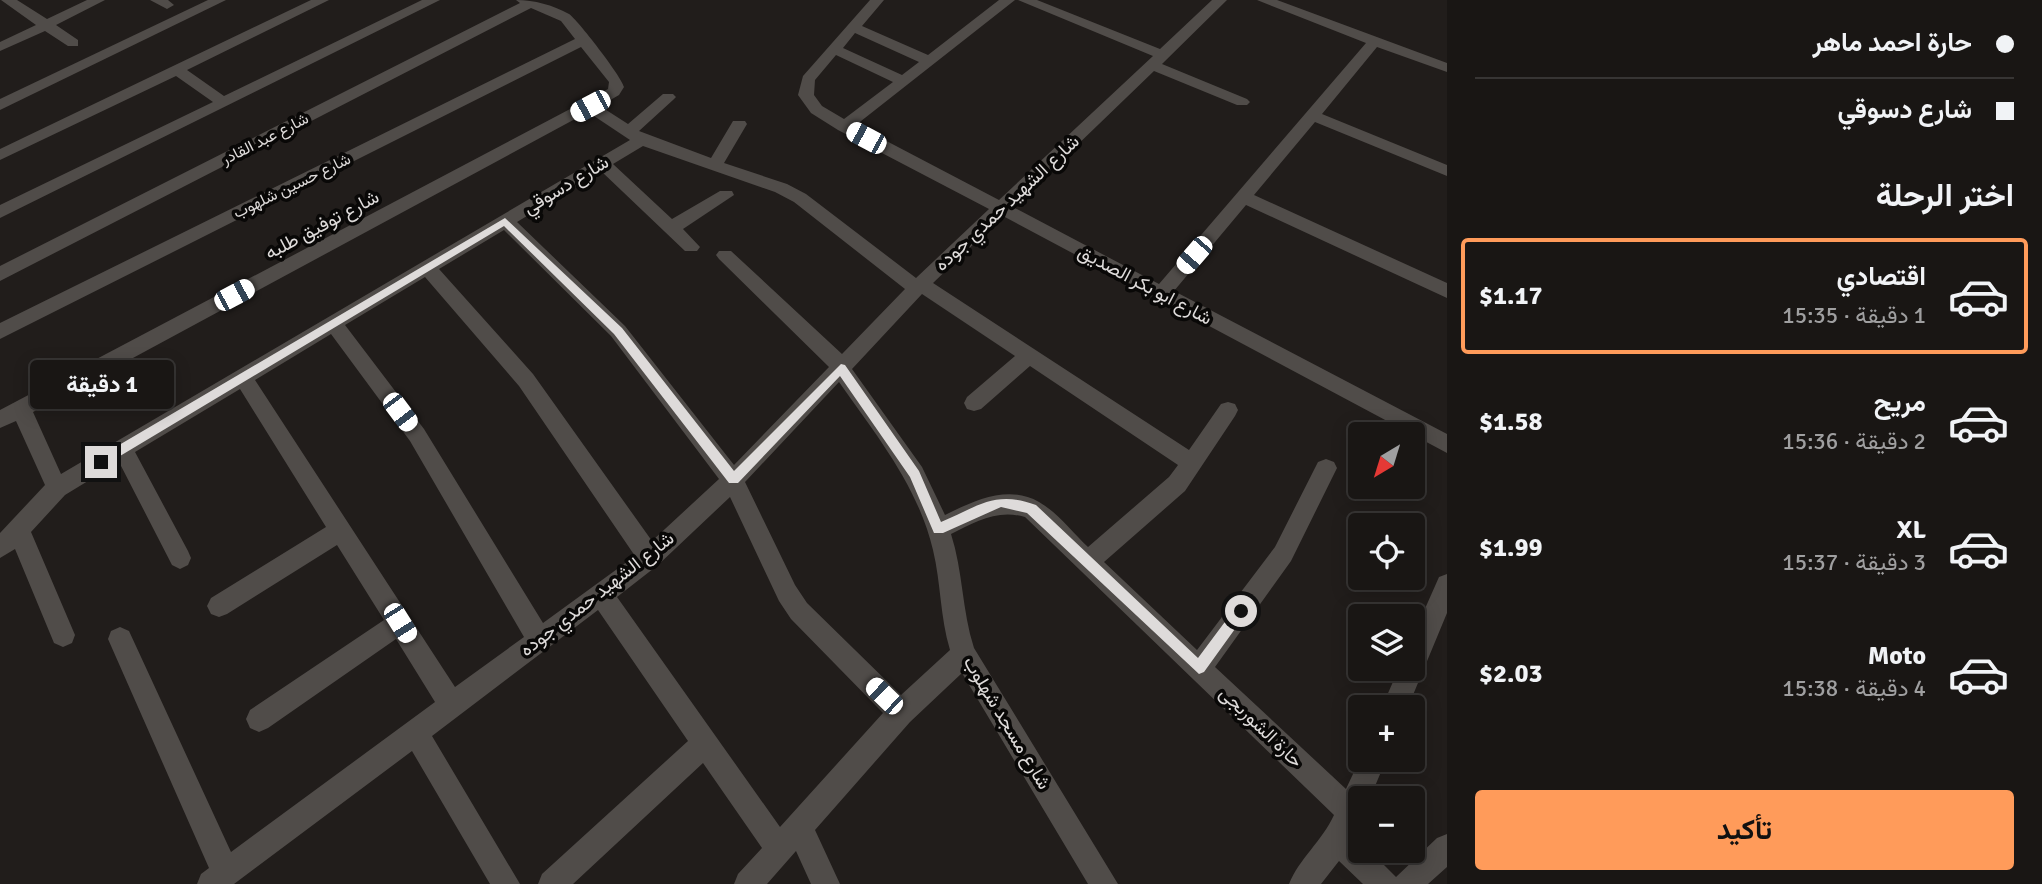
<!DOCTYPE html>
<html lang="ar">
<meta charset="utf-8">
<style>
:root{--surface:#191614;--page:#262322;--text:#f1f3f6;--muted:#9f9fa0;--line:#373534;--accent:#ff9b5a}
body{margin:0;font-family:Signika,Vazirmatn,sans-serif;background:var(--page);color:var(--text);direction:rtl;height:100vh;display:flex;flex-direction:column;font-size:26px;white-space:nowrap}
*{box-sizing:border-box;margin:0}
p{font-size:23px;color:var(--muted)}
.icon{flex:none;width:38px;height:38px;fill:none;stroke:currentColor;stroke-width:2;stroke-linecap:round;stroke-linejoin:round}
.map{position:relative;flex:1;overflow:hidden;direction:ltr}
.panel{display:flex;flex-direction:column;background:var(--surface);width:595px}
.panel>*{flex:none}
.guide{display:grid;align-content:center;height:154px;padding:0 28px;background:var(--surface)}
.needle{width:46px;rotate:218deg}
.tools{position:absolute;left:1348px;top:422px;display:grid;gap:14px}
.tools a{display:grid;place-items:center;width:77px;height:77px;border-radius:7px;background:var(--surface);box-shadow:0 4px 18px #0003,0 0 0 2px var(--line);font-size:35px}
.end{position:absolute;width:32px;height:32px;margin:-16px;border:9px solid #dedbda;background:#111;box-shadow:0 0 0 4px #111}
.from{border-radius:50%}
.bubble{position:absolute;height:49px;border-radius:7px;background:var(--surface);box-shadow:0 4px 18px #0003,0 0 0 2px var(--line);font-size:23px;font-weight:700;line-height:49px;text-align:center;direction:rtl}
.car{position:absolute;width:21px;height:42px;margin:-21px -10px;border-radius:9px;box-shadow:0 0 5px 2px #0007;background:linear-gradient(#fff 24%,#345 0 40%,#fff 0 76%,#345 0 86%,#fff 0)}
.guide b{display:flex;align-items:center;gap:24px;height:66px;font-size:26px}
.guide b+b{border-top:2px solid var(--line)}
.guide i{width:18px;height:18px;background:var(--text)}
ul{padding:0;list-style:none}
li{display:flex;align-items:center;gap:21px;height:116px;margin:0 14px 10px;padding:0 14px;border:4px solid transparent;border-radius:7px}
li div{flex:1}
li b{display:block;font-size:26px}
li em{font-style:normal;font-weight:700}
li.current{border-color:var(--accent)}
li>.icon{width:63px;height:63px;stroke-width:1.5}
h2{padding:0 28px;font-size:32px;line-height:84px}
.primary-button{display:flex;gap:14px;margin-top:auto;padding:14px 28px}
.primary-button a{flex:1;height:80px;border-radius:7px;background:var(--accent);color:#111;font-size:28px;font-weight:700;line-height:80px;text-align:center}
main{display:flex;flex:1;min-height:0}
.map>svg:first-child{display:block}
</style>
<main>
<section class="panel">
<div class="guide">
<b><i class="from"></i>حارة احمد ماهر</b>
<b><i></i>شارع دسوقي</b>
</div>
<h2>اختر الرحلة</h2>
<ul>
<li class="current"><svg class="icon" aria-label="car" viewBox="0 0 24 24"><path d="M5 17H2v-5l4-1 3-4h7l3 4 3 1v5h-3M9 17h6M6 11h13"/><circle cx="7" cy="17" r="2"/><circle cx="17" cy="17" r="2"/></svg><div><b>اقتصادي</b><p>1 دقيقة · 15:35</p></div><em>$1.17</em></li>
<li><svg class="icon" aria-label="car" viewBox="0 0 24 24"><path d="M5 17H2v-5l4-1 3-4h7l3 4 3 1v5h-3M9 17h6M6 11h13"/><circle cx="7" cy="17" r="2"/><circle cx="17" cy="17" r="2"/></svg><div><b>مريح</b><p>2 دقيقة · 15:36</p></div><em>$1.58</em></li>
<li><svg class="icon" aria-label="car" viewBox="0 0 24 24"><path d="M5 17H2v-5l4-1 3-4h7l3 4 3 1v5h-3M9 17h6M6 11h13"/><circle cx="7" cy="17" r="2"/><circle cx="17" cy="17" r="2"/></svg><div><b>XL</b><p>3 دقيقة · 15:37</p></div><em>$1.99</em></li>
<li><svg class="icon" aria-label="car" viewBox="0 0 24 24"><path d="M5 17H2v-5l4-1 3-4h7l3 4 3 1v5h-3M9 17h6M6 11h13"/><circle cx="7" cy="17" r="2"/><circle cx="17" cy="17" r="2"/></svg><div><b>Moto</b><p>4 دقيقة · 15:38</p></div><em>$2.03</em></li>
</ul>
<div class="primary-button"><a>تأكيد</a></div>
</section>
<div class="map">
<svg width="1447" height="884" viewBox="0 0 1447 884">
<rect width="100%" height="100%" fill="#211d1b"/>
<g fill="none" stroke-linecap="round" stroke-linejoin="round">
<g fill="#504c49" fill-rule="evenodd">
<path d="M1,0H17L47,19L87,0H105L56,25L78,40V46H68L45,31L0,51V42L36,25Z"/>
<path d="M150,0H168L174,5L167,9Z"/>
<path d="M208,0H226L0,110V99Z"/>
<path d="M311,0H329L187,70L224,96L422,0H440L0,218V205L213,102L176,76L0,160V149Z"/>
<path d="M516,0C535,0 552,5 569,14C577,19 622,77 624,87L619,95L600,106L628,124L663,94H673L676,97L673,100L639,131L711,158L733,121H745L747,124L724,163L787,184L806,194L916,278L989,209L838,130L811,113L798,95L803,76L870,0H884L862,26L928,55L999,0H1015L856,125L999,200L1153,56L1018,0H1037L1160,49L1212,0H1227L1162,64L1247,99L1250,102L1247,105H1237L1154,71L1013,207L1159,284L1366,43L1257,0H1277L1447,63V72L1377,47L1322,114L1447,165V176L1315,122L1254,195L1447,283V298L1246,205L1174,291L1447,434V453L1003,216L933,283L1189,450L1221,404L1228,402L1235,404L1238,410L1235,416L1185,491L1104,562L1197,650L1275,547L1318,462L1326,459L1334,462L1337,468L1291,561L1215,667L1346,789L1360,759L1386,760L1370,798H1360V821L1353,836L1360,842V850H1369L1396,877L1437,838L1447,834V867L1428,884H1363L1339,861L1321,884H1289C1299,859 1322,841 1334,815L1025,517C997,509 975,522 951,534C963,571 962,611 974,648L1118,884H1088L962,673L910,722L815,830L840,884H811L796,851L767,884H734L738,874L762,848L703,763L573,884H538L542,874L688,741L598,610L432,736L520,884H490L412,751L234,884H197L201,874L209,868L108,639L111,631L120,627L129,631L231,852L435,702L396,639L268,728L259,732L250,728L246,719L250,710L384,620L337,545L227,614L219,617L211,614L207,606L211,598L326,527L240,389L135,452L188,551L191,558L188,565L180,569L172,565L119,462L65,495L31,532L75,635L72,643L63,647L54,643L15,549L0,558V533L45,485L16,421L0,428V410L608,89L609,82L581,47L0,339V323L575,39L561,21L531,8L0,281V266L520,3ZM855,33L919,62L902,75L843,48ZM836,55L893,82L844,119L822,106L814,95L815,80ZM588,112L630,140L61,474L33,412ZM643,146L775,192L794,202L905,289L842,354L731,251H719L716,255L719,259L829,367L734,465L625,326L517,222L601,171L685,251H697L700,247L683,229L734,195L732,191H720L672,219L613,164ZM504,230L611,336L719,479L652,541L533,374L439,269ZM425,277L519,386L635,556L543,623L424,429L345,325ZM922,294L1015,356L967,397L964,403L967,409L974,411L981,409L1030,366L1178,465L1169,477L1088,547C1073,533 1057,512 1039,502C1008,484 973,501 945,515L922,467L852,369ZM331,334L410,441L524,637L455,687L255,380ZM839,382C876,435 918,486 933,550C941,583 940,617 950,650L901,695L807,603L795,585L745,482ZM730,497L779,601L791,619L883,713L780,827L617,597L658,565Z"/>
<path d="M1447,574V613L1408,707H1382L1399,668H1412V638L1439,577Z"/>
</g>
</g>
<path fill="#dedbda" d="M505,218L622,328L734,471L841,364L845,365L919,471L941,522C979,506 995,490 1036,505L1198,658L1236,607H1245V615L1204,672L1199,674L1027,513L1001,507L943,533H934L910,477L840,376L738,483H729L614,334L504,226L105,465H97V458Z"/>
<g text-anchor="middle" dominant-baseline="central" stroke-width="7" stroke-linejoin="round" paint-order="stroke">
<g font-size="16" fill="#dedbda" stroke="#090807">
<text transform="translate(265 139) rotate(-27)">شارع عبد القادر</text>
<text transform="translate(292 186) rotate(-26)">شارع حسين شلهوب</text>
</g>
<g font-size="19" fill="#dedbda" stroke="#090807">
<text transform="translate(566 185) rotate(-31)">شارع دسوقي</text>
<text transform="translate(1007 203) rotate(-43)">شارع الشهيد حمدي جوده</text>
<text transform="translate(322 225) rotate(-28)">شارع توفيق طلبه</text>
<text transform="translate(1145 285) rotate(28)">شارع ابو بكر الصديق</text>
<text transform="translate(597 594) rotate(-38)">شارع الشهيد حمدي جوده</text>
<text transform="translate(1007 723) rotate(59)">شارع مسجد شهلوب</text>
<text transform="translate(1261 727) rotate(44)">حارة الشوربجى</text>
</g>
</g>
</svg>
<div class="tools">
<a><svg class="needle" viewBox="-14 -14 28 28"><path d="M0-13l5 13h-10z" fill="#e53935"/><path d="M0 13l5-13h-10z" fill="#9f9fa0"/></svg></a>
<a><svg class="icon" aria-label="locate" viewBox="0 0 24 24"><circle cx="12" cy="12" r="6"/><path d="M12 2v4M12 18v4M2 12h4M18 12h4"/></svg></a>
<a><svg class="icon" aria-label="layers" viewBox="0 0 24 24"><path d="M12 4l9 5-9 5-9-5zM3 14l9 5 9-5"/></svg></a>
<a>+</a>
<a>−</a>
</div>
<i class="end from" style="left:1241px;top:611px"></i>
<i class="end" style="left:101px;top:462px"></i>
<div class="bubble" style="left:30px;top:360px;width:144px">1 دقيقة</div>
<i class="car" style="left:590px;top:106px;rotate:242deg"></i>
<i class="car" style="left:866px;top:138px;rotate:298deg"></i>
<i class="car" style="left:1194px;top:255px;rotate:221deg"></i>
<i class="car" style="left:234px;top:295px;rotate:62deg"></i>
<i class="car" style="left:400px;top:412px;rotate:143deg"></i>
<i class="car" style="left:400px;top:623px;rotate:148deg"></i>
<i class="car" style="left:884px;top:696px;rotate:314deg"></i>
</div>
</main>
